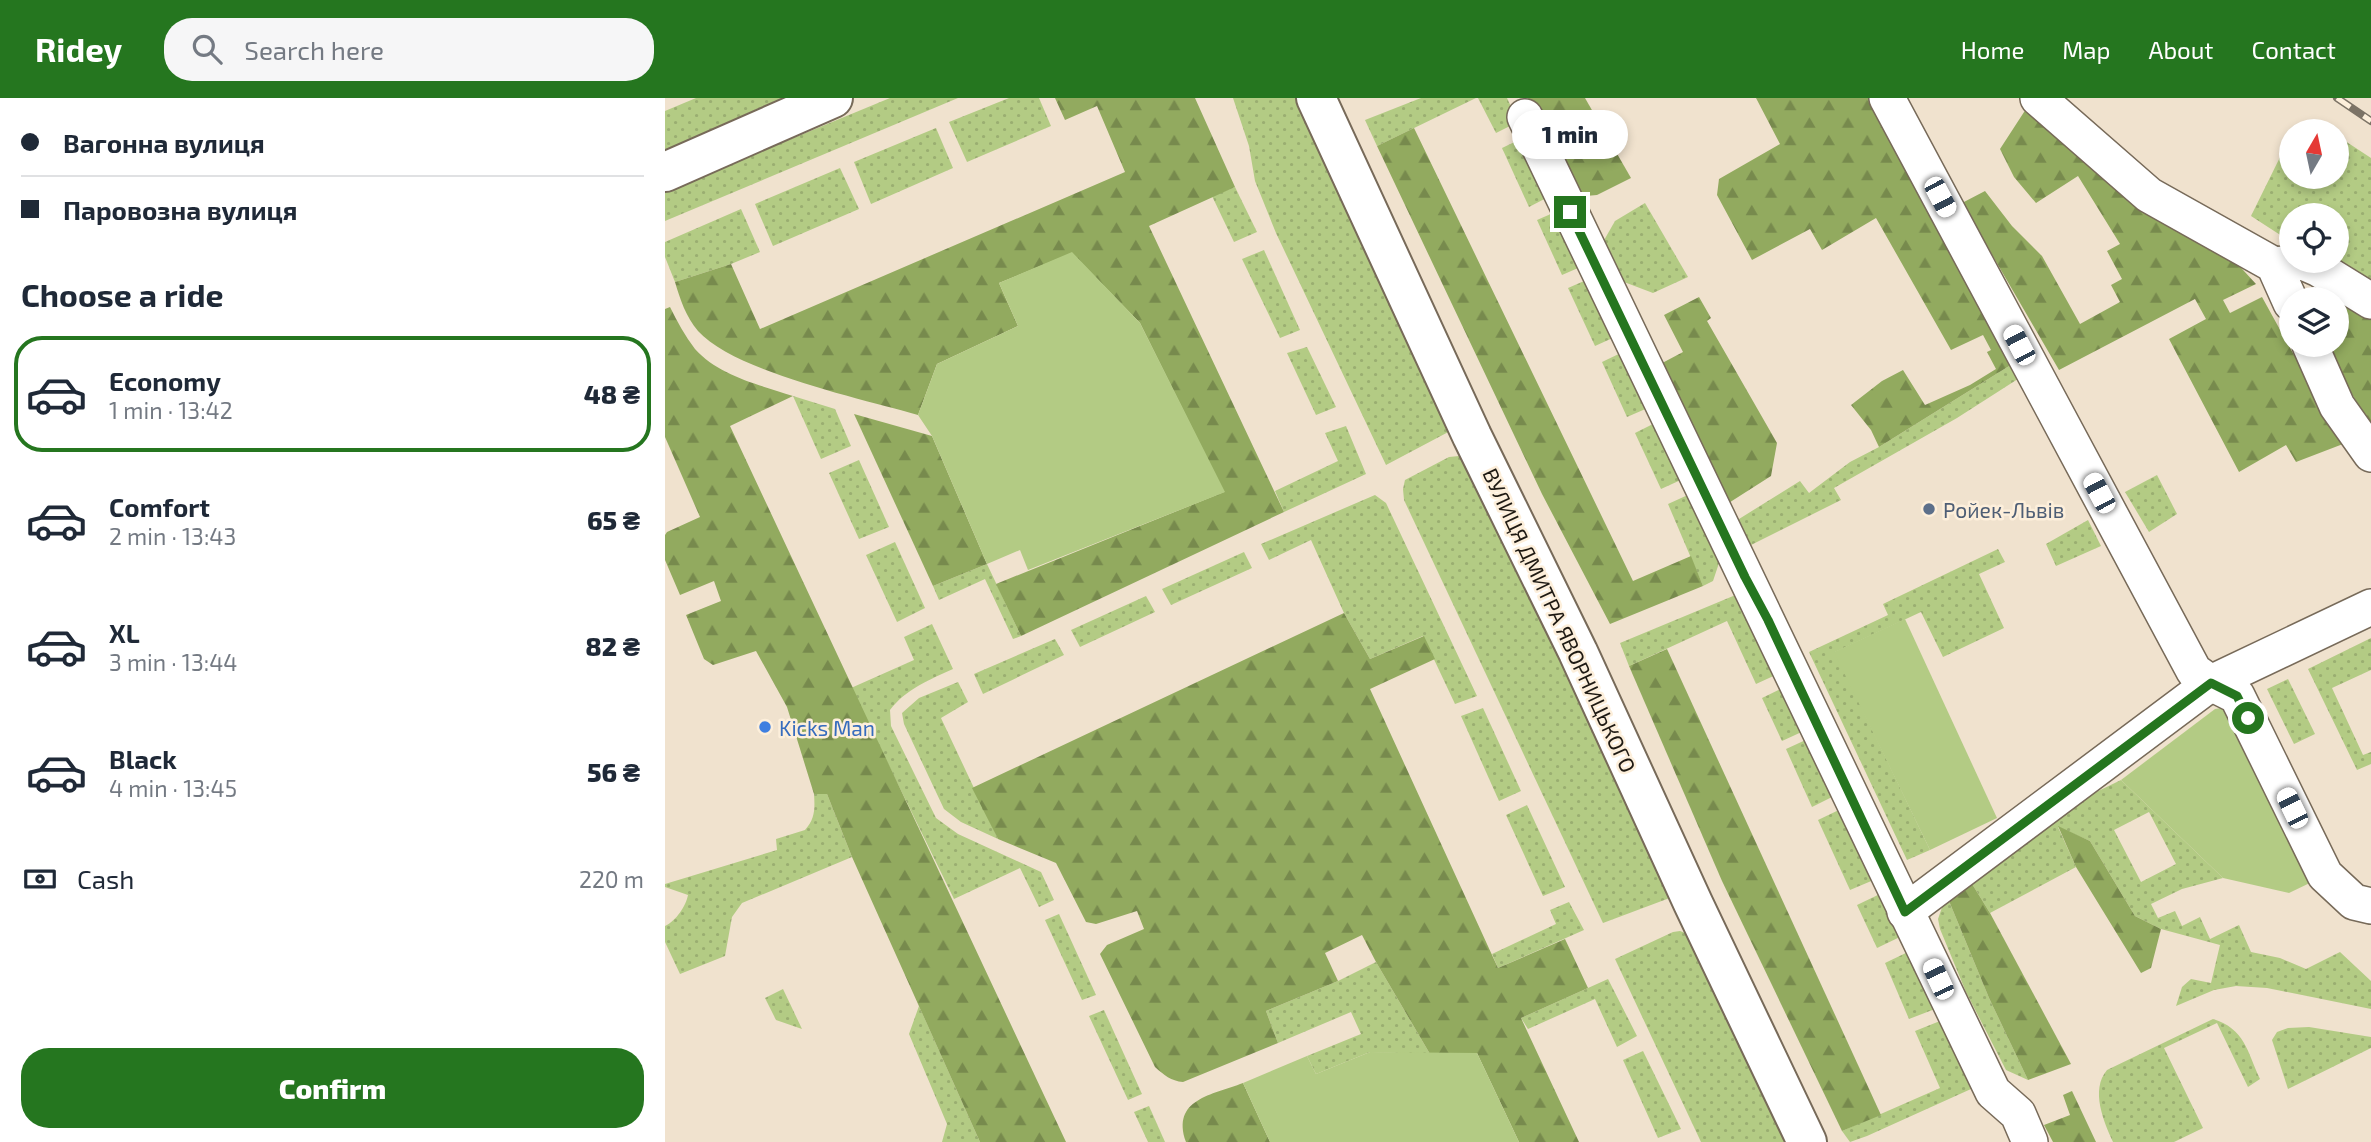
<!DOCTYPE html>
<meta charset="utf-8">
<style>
:root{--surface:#fff;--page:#f6f6f7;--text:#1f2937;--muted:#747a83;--line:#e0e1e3;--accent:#25761f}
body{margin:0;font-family:"Exo 2",sans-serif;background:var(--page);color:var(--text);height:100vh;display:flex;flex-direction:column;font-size:26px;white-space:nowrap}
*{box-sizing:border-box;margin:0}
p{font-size:23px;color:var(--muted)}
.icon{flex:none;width:38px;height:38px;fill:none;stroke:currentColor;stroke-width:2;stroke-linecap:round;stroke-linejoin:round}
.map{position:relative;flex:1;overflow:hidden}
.side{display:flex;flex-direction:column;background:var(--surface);width:665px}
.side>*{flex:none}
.hud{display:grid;align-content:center;height:154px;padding:0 21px;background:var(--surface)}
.needle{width:46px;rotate:9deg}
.fabs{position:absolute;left:1614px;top:21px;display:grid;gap:14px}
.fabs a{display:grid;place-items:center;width:70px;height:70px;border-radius:50%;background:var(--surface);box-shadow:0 4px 10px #0003;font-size:35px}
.end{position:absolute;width:32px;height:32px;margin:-16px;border:9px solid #25761f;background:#fff;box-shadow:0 0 0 4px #fff}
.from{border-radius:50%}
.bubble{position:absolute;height:49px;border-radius:24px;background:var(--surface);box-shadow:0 4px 10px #0003;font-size:23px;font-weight:800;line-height:49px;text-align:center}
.car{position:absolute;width:21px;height:42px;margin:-21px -10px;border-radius:9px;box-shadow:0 0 5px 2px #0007;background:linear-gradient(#fff 24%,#345 0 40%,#fff 0 76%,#345 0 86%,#fff 0)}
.hud b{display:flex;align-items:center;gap:24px;height:66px;font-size:26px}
.hud b+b{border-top:2px solid var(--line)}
.hud i{width:18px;height:18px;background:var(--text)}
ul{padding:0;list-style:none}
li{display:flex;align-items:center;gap:21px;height:116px;margin:0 14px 10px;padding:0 7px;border:4px solid transparent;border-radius:28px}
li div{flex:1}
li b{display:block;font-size:26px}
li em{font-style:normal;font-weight:800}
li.selected{border-color:var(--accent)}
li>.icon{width:63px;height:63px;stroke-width:1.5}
h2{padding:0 21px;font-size:32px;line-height:84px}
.pay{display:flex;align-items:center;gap:18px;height:77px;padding:0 21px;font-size:26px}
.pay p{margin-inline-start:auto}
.action{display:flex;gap:14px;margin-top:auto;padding:14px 21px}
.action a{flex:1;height:80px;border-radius:28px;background:var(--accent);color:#fff;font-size:28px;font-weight:800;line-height:80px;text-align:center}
header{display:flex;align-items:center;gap:42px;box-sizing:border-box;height:98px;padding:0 35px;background:var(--accent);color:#fff}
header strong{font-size:33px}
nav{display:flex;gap:38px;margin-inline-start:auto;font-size:24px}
.search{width:490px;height:63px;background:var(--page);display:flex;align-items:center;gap:18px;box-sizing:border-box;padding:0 24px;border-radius:28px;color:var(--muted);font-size:26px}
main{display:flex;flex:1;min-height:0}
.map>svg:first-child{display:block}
</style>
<header>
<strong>Ridey</strong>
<div class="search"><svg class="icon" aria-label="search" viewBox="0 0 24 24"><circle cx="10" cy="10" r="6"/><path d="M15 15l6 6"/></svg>Search here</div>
<nav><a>Home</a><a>Map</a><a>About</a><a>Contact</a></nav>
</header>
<main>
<section class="side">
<div class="hud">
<b><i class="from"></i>Вагонна вулиця</b>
<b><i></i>Паровозна вулиця</b>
</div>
<h2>Choose a ride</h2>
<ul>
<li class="selected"><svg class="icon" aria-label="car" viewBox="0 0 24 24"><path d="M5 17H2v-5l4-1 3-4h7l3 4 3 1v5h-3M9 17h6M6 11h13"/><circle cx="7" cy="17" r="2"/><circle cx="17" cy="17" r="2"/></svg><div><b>Economy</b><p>1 min · 13:42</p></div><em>48 ₴</em></li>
<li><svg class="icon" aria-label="car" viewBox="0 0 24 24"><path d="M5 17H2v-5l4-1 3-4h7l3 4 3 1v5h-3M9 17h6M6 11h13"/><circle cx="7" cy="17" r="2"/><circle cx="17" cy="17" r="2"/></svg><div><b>Comfort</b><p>2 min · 13:43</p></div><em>65 ₴</em></li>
<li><svg class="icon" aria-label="car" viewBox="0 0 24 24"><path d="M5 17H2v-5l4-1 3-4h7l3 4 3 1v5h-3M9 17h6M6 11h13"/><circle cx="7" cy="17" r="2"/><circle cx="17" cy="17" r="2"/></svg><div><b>XL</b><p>3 min · 13:44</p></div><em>82 ₴</em></li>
<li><svg class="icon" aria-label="car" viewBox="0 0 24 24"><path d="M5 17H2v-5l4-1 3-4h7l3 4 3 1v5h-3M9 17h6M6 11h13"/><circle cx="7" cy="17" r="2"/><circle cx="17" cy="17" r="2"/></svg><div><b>Black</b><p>4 min · 13:45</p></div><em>56 ₴</em></li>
</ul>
<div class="pay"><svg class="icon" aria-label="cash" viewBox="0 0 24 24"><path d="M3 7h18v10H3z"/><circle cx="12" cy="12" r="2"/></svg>Cash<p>220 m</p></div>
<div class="action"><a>Confirm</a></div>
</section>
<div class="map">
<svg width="1706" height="1044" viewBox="0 0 1706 1044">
<defs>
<pattern id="grass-dots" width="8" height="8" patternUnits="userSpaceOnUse" patternTransform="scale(1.75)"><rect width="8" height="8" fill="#b3cb84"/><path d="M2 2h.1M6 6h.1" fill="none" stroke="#9aae71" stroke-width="1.8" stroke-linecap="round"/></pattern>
<pattern id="forest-firs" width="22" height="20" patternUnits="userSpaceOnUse" patternTransform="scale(1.75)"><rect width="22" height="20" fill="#92aa5f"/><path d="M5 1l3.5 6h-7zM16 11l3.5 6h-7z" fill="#778a4d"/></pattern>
</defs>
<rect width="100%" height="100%" fill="#f0e2ce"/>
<g fill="url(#grass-dots)" fill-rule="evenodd">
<path d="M31,0H117L0,52V13Z"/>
<path d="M225,0H293L0,123V93Z"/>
<path d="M344,0H374L386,28L302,64L284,24Z"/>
<path d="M568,0H636L789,331L721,367L611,135L590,83L584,48Z"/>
<path d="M756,0H811L712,48L700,22Z"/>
<path d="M813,0H842L853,24L831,35Z"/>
<path d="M271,30L288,70L206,106L189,64Z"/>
<path d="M1626,37V79H1671V37L1706,60V196L1671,163V117H1626V144L1586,118Z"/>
<path d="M860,39L887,97L864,109L837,50Z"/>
<path d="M175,70L194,111L108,148L90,106Z"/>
<path d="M570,89L592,134L569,144L547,98Z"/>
<path d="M980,105L1023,179L988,195L959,184L938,144L950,123Z"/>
<path d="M76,111L95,154L66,166L10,184L0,159V144Z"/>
<path d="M895,112L920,167L897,177L872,122Z"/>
<path d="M599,152L635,232L615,240L577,161Z"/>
<path d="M926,180L952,238L930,248L903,190Z"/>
<path d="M642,249L671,309L651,317L622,255Z"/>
<path d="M960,253L985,309L962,319L937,264Z"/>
<path d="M1349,265L1356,279L1292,320L1169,390L1176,402L1080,450L1071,431L1074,421L1135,383L1144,395L1185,364L1214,349Z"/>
<path d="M128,298L170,311L186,348L156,361Z"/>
<path d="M992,324L1018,381L996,391L970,335Z"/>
<path d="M681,328L701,376L619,414L610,393L673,363L660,335Z"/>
<path d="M794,358L808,361L1010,798L938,825L739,402L738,391L740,382L784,359Z"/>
<path d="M194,362L224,429L194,441L164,375Z"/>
<path d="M1492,377L1512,416L1484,434L1460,394Z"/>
<path d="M1025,396L1055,462L1048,483L1038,488L1003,406Z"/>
<path d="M710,397L721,405L812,598L790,606L758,538L705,561L679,515L646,442L604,462L596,446Z"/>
<path d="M1423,422L1436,448L1391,468L1381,446Z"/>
<path d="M230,444L260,510L232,524L201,457Z"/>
<path d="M1333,451L1340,464L1314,476L1339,530L1278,559L1256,514L1170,554L1265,752L1242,762L1144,554L1223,517L1218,506Z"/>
<path d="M579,454L587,470L506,507L497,491Z"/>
<path d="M322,466L356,538L348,541L320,481L274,502L268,488Z"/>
<path d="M1073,496L1115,575L1091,586L1062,523L964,568L955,545Z"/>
<path d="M481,498L490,514L415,549L406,532Z"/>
<path d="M267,526L288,571C264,582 241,591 225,612L226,628L271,720L293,736L376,774L389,802L374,809L355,770L289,801L186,590L249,562L239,539Z"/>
<path d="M1706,540V572L1667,590L1698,657L1706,654V666L1692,672L1643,571Z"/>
<path d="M390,541L399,557L318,596L309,576Z"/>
<path d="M1623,581L1650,636L1629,646L1602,591Z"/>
<path d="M293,584L303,604L276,620L333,741L296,724L279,711L239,626L237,615L254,600Z"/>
<path d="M1122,588L1141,632L1117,643L1097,600Z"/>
<path d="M818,610L856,693L834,703L796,618Z"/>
<path d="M1145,640L1171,697L1147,709L1121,651Z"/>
<path d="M1456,682L1558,780L1517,791L1486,806L1493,820L1510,813L1517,828L1535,819L1545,841L1574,827L1586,854L1615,860L1641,871L1675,854L1706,883V911L1602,890L1571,888L1549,892L1511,908L1517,889L1526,881L1546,885L1555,847L1496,831L1470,818L1425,743L1393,729L1411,769L1325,815L1304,781L1284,803L1324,900L1363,982L1341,972L1301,894L1275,831L1273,821L1282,795L1392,713ZM1484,714L1511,766L1476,784L1449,732Z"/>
<path d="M149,696H162L187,759L77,805L67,819L60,858L15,876L0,844V828C11,823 21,808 23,797L0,789V786L112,752L111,741L140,732C150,721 150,711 149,696Z"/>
<path d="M862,707L900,789L878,798L841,717Z"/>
<path d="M1178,710L1211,781L1185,792L1153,722Z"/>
<path d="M1217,795L1237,838L1212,850L1192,807Z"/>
<path d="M904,804L919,832L833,870L827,856L891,826L885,812Z"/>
<path d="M394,816L431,897L417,902L380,822Z"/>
<path d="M1015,833L1023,836L1122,1044H1036L950,861L1008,834Z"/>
<path d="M1245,853L1270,911L1244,921L1220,865Z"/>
<path d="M711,864L765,956L705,954L651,976L642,958L696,936L686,914L613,945L601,913L673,883Z"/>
<path d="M943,881L972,938L952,949L930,901L863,931L856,920Z"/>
<path d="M118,891L137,931L111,922L100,900Z"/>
<path d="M254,908L315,1044H277L282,1026L244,936Z"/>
<path d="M439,912L477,996L463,1002L424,918Z"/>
<path d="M1548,921C1580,931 1582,953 1595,981L1583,989L1552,925L1499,950L1538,1030L1509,1044H1448C1439,1024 1425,992 1442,972Z"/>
<path d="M1275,923L1306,991L1202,1038L1185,1044L1177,1033L1275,990L1250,933Z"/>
<path d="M1644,929L1706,939V950L1623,991L1607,942L1612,934L1623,930Z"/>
<path d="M978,953L1016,1031L993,1040L958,962Z"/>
<path d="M484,1008L500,1044H483L469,1014Z"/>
</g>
<g fill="url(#forest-firs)">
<path d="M390,0H530L570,89L484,128L619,414L356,538L331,486L559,394L475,225L407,155L334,185L353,228L272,266L253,317C198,301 70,274 33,233C21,219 15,201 10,184L66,166L95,231L460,74L432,8L400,22Z"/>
<path d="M863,0H920L966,80L932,97L910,99Z"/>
<path d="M1091,0H1208L1349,265L1214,349L1206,332L1186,307L1217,283L1238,272L1260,307L1305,287L1331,271L1322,254L1326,252L1318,237L1286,252L1211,120L1157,152L1145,131L1087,162L1052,97L1054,81L1115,46Z"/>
<path d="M1361,11L1567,160L1591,186L1558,202L1565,215L1597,199L1678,346L1631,364L1621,347L1574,374L1504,241L1541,221L1530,201L1394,272L1297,105L1320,93L1347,128L1377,158L1415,226L1455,204L1446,187L1457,181L1442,153L1455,146L1413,78L1371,105L1349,79L1335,51Z"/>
<path d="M749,30L968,483L1026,458L1038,488L945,526L877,396L712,48Z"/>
<path d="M1665,186L1706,213V327L1669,267L1660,247H1671V201H1650Z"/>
<path d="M1034,199L1046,220L1042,223L1112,345L1106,378L1059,408L984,272L1018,254L999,217Z"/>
<path d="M5,209C12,223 20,238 30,251C54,278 95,287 128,298L65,328L401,1044H315L187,759L162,696H149L122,609L91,553L48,567L39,561L21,517L56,503L49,483L15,497L0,462V437L2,434L35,419L0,339V211Z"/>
<path d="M189,316L267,338L322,466L268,488Z"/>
<path d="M679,515L705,561L759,538L770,561L705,591L833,870L900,841L923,890L856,920L914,1044H854L812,955L765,956L711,864L697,837L660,855L673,883L601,913L613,945L518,984C506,983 499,977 490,969L435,856L442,847L479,831L472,813L431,826L421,824L391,765L333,741L307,690Z"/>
<path d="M1002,551L1216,1017L1177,1033L1057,783L964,568Z"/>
<path d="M1393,728L1425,743L1470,818L1496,831L1486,870L1476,875L1411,769Z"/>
<path d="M1304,781L1325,815L1406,966L1363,982L1324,900L1284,803L1282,794Z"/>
<path d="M578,985L605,1044H521C506,1001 547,997 578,985Z"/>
<path d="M1407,993L1431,1044H1388L1379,1027L1405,1017L1398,997Z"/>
</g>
<g fill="#b3cb84">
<path d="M407,154L475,225L560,394L363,472L355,452L322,466L267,338L253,317L272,266L353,228L334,185Z"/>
<path d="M1240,521L1332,720L1265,752L1169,554Z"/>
<path d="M1562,609L1651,782L1624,795L1558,780L1456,682L1550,611Z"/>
<path d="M705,954L812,955L854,1044H605L578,985L642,958L651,976Z"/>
</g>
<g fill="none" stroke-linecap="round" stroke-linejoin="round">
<g stroke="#776a59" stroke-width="38">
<g id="street">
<path d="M1222,0L1529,573L1546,585L1572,598L1660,777L1689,804L1706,808"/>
<path d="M1373,0L1484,97L1609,167L1626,205"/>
<path d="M860,19L1328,994L1353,1016L1365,1044"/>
<path d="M1609,167L1638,164L1654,171L1706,203"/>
<path d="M1645,247L1672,308L1706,356"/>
<path d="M1240,814L1546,585L1706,509"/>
</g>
</g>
<g stroke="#776a59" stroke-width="42">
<g id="secondary">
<path d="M651,0L807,338L913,554L1028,805L1142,1044"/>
<path d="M0,74L168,0"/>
</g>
</g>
<use href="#street" stroke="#fff" stroke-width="35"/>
<use href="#secondary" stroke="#fff" stroke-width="38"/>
<g stroke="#7c7366" stroke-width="8">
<path id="rail" d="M1672,0L1706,23"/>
</g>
<use href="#rail" stroke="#fdefdb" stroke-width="5" stroke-dasharray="16" stroke-linecap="butt"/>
</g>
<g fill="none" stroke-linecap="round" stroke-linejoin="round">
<path stroke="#25761f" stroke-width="9" d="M905,114L1080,479L1103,522L1240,814L1546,585L1572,598L1583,620"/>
</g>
<circle fill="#5c6f8a" stroke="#fdefdb" stroke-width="2.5" cx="1264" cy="411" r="7"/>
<circle fill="#3f7fe0" stroke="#fdefdb" stroke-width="2.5" cx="100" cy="629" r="7"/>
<g text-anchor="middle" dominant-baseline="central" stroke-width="5" stroke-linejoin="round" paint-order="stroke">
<g font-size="21" fill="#4e5e75" stroke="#fdefdb" text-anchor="start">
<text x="1278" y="411">Ройек-Львів</text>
</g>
<g font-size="21" fill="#1e1912" stroke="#fdefdb">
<text transform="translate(895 522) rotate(65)">ВУЛИЦЯ ДМИТРА ЯВОРНИЦЬКОГО</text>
</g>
<g font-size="21" fill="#366cbe" stroke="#fdefdb" text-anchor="start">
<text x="114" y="629">Kicks Man</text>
</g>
</g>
</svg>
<div class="fabs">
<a><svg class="needle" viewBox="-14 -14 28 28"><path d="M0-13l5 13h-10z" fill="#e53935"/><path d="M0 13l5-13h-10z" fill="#747a83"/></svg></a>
<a><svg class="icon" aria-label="locate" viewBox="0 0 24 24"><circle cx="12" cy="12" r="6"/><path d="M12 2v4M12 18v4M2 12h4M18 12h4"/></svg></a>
<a><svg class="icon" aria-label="layers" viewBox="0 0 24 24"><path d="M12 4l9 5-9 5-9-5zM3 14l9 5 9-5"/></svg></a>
</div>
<i class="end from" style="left:1583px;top:620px"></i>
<i class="end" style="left:905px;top:114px"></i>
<div class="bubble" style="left:847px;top:12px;width:116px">1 min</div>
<i class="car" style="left:1275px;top:99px;rotate:152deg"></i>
<i class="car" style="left:1354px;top:247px;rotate:332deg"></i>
<i class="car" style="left:1434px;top:395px;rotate:332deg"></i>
<i class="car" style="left:1627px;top:710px;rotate:334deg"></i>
<i class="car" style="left:1273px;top:881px;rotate:335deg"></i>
</div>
</main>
